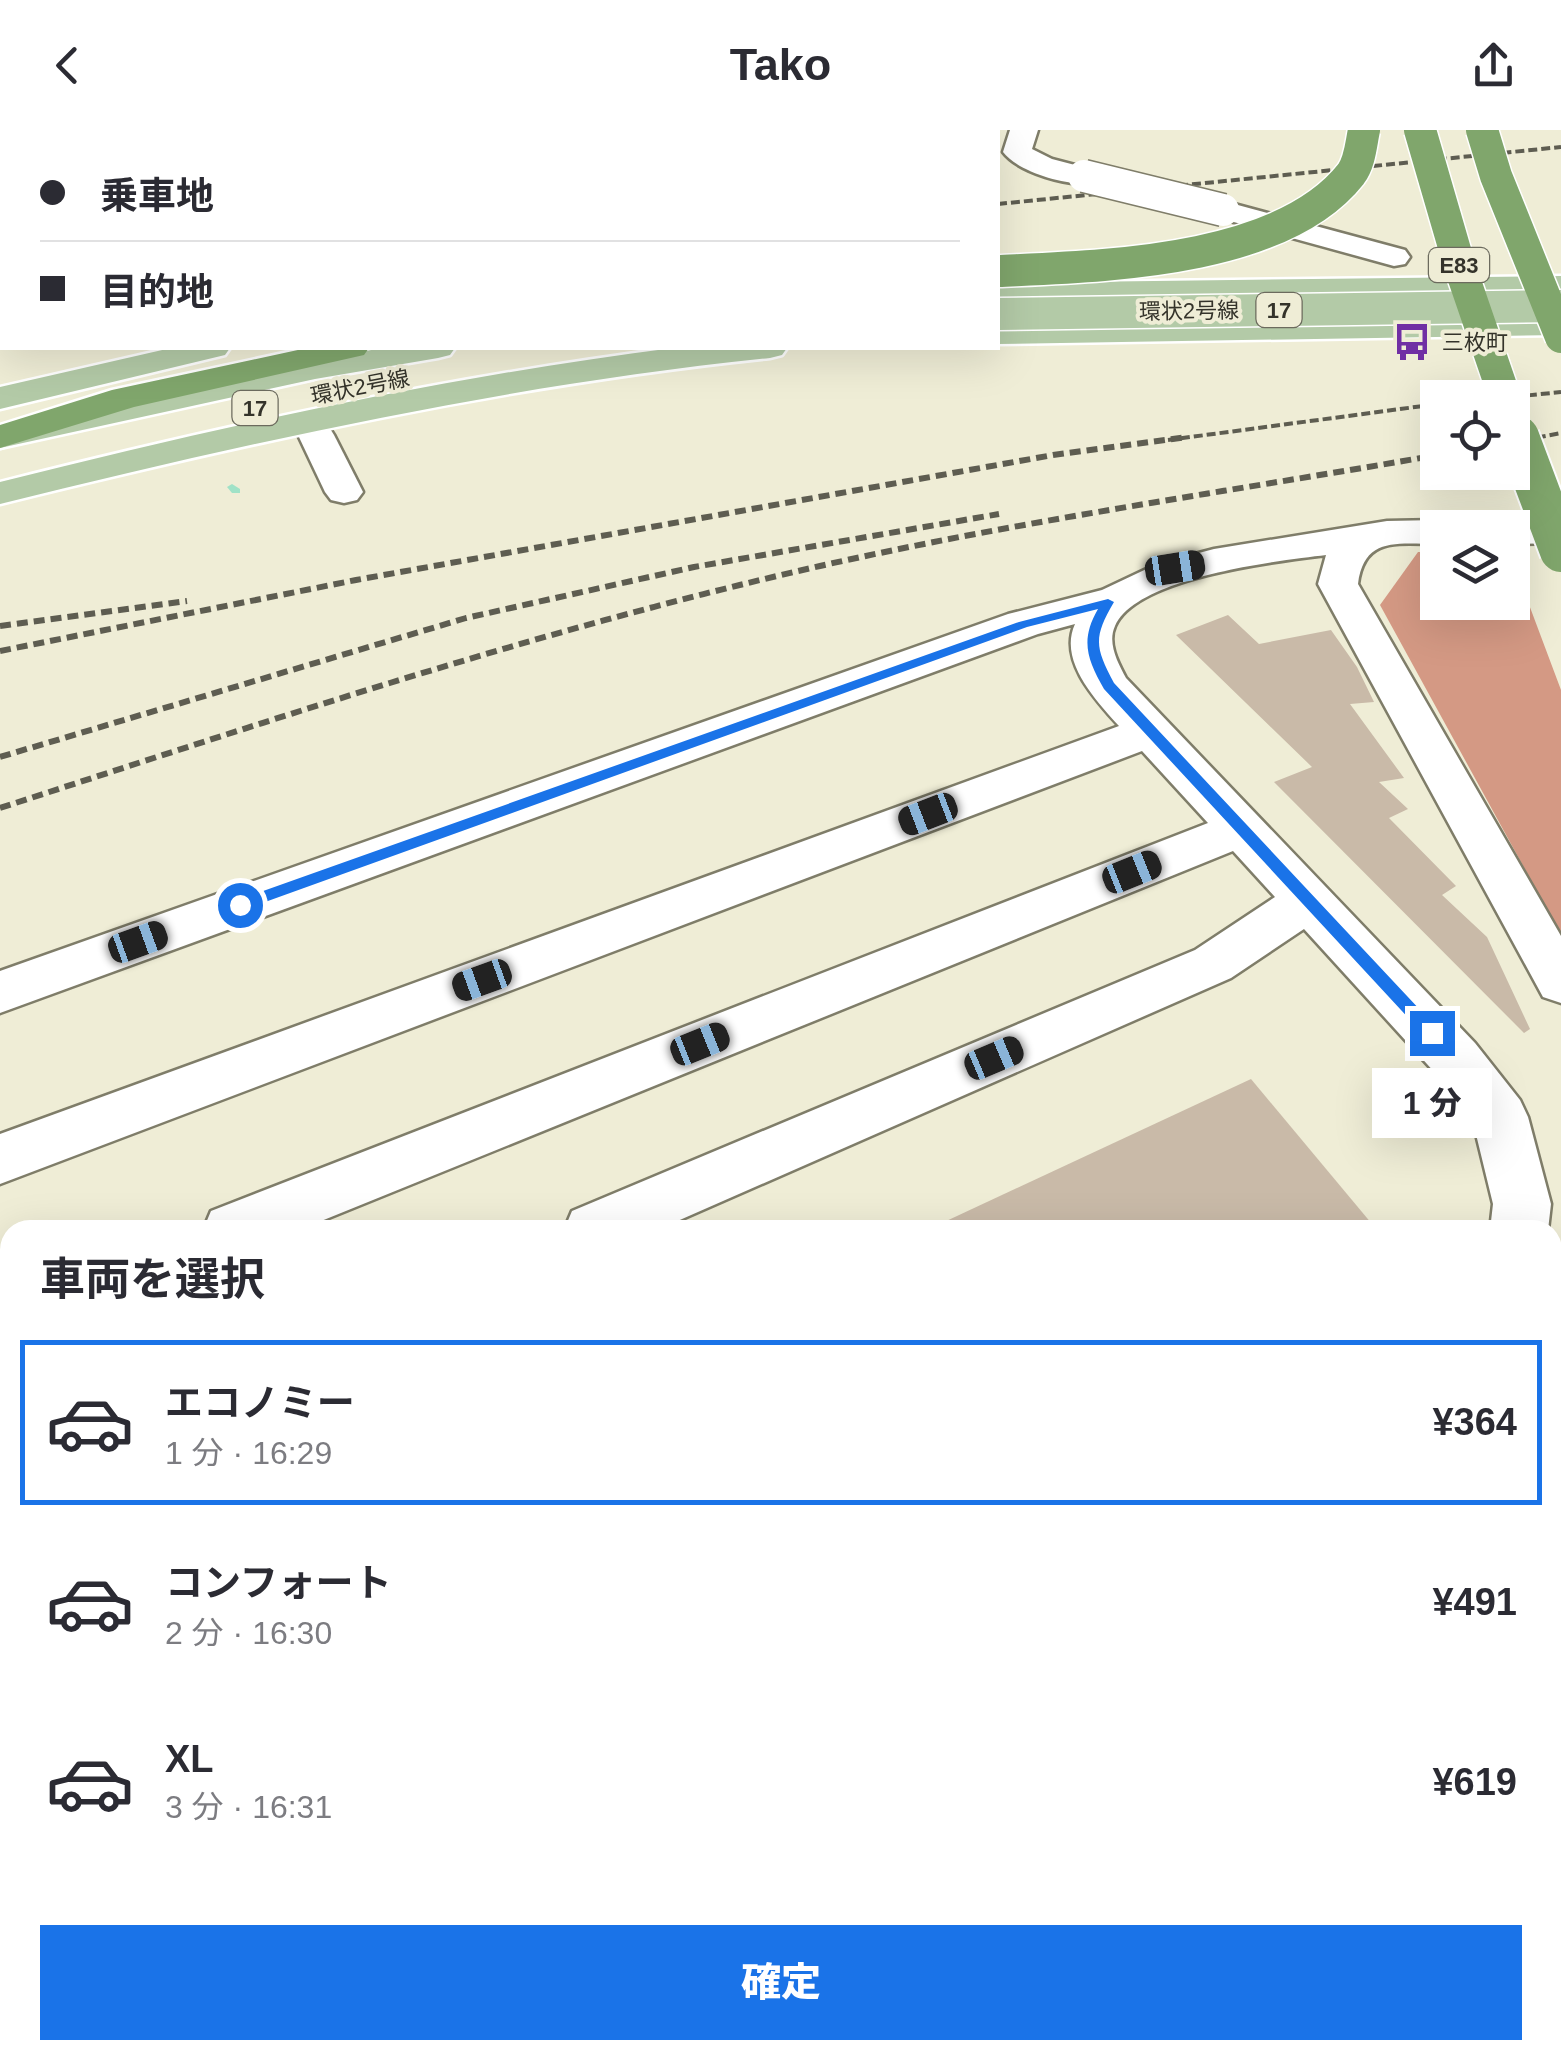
<!DOCTYPE html>
<html lang="ja">
<meta charset="utf-8">
<style>
:root{--surface:#fff;--page:#f7f7f7;--text:#2b2b33;--muted:#7c7c81;--line:#e1e1e2;--accent:#1a73e8}
body{margin:0;font-family:Helvetica,"Noto Sans JP",sans-serif;background:var(--page);color:var(--text);height:100vh;display:flex;flex-direction:column;font-size:38px;white-space:nowrap}
*{box-sizing:border-box;margin:0}
p{font-size:32px;color:var(--muted)}
.icon{flex:none;width:55px;height:55px;fill:none;stroke:currentColor;stroke-width:2;stroke-linecap:round;stroke-linejoin:round}
.map{position:relative;flex:1;overflow:hidden}
.drawer{position:absolute;left:0px;top:1090px;width:1562px;height:840px;display:flex;flex-direction:column;background:var(--surface);border-radius:30px 30px 0 0;box-shadow:0 10px 40px #0002}
.drawer>*{flex:none}
.hud{position:absolute;left:0px;top:0px;width:1000px;height:220px;box-shadow:0 10px 40px #0002;display:grid;align-content:center;height:220px;padding:0 40px;background:var(--surface)}
.controls{position:absolute;left:1420px;top:250px;display:grid;gap:20px}
.controls a{display:grid;place-items:center;width:110px;height:110px;border-radius:0px;background:var(--surface);box-shadow:0 10px 40px #0002;font-size:50px}
.end{position:absolute;width:45px;height:45px;margin:-22px;border:12px solid #1a73e8;background:#fff;box-shadow:0 0 0 5px #fff}
.from{border-radius:50%}
.bubble{position:absolute;height:70px;border-radius:0px;background:var(--surface);box-shadow:0 10px 40px #0002;font-size:32px;font-weight:800;line-height:70px;text-align:center}
.car{position:absolute;width:30px;height:60px;margin:-30px -15px;border-radius:12px;box-shadow:0 0 8px 2px #0007;background:linear-gradient(#222 24%,#8ab4d8 0 40%,#222 0 76%,#8ab4d8 0 86%,#222 0)}
.hud b{display:flex;align-items:center;gap:35px;height:95px;font-size:38px}
.hud b+b{border-top:2px solid var(--line)}
.hud i{width:25px;height:25px;background:var(--text)}
ul{padding:0;list-style:none}
li{display:flex;align-items:center;gap:30px;height:165px;margin:0 20px 15px;padding:0 20px;border:5px solid transparent;border-radius:0px}
li div{flex:1}
li b{display:block;font-size:38px}
li em{font-style:normal;font-weight:800}
li.current{border-color:var(--accent)}
li>.icon{width:90px;height:90px;stroke-width:1.5}
h2{padding:0 40px;font-size:45px;line-height:120px}
.action{display:flex;gap:20px;margin-top:auto;padding:20px 40px}
.action a{flex:1;height:115px;border-radius:0px;background:var(--accent);color:#fff;font-size:40px;font-weight:800;line-height:115px;text-align:center}
header{display:flex;justify-content:space-between;align-items:center;height:130px;padding:0 40px;background:var(--surface);font-size:45px;font-weight:800}
.map>svg:first-child{display:block}
</style>
<header><svg class="icon" aria-label="back" viewBox="0 0 24 24"><path d="M15 5l-7 7 7 7"/></svg>Tako<svg class="icon" aria-label="share" viewBox="0 0 24 24"><path d="M12 15V3M7 8l5-5 5 5M5 13v7h14v-7"/></svg></header>
<div class="map">
<svg width="1561" height="1930" viewBox="0 0 1561 1930">
<rect width="100%" height="100%" fill="#efedd6"/>
<path fill="#d49984" d="M1418,422H1437L1438,472H1512L1513,432L1561,560V805L1380,475Z"/>
<g fill="none" stroke-linecap="round" stroke-linejoin="round">
<g fill="#a0e2c7" fill-rule="evenodd">
<path d="M0,113L2,114V119H0Z"/>
<path d="M232,354L240,359V363H232L227,357Z"/>
</g>
</g>
<g fill="#c9baa8">
<path d="M1228,485L1259,514L1331,500L1357,537L1374,572L1350,574L1404,648L1379,652L1408,679L1389,688L1456,756L1442,765L1487,807L1530,899L1524,903L1274,652L1312,637L1176,505Z"/>
<path d="M1251,949L1377,1100H927Z"/>
</g>
<g fill="none" stroke-linecap="round" stroke-linejoin="round">
<g stroke="#7f7d69" stroke-width="5">
<g id="minor">
<path d="M226,0H260L261,2H228Z"/>
<path d="M410,0H443L444,2H412Z"/>
<path d="M1010,0H1038L1032,19L1052,29L1094,40L1099,46L1094,52C1070,58 1018,42 1003,22Z"/>
<path d="M1223,71L1405,120L1410,127L1405,134L1394,136L1212,86L1208,80L1212,74Z"/>
<path d="M316,294L329,297L334,305L363,362L357,370L344,373L331,370L325,362L298,305L303,297Z"/>
<path d="M1561,389V413L1512,414V398H1495L1512,390Z"/>
<path d="M1438,390L1455,398H1438V414C1398,414 1364,406 1358,454L1561,806V873L1543,867L1318,454L1326,425C1277,431 1137,447 1115,496C1107,513 1118,533 1126,548L1475,913L1520,970L1528,987L1551,1074L1548,1100H1490L1493,1074L1474,996L1437,945L1304,799L1231,848L657,1100H564L572,1081L1195,820L1275,767L1233,721L299,1100H203L211,1081L1208,693L1142,621L0,1054V1004L1119,596C1096,570 1058,531 1075,494L1038,504L0,883V841L1008,484L1102,460L1157,434L1214,419L1387,391Z"/>
<path d="M10,1159V1217L0,1221V1163Z"/>
<path d="M10,1317V1383L0,1387V1321Z"/>
<path d="M1561,1388V1459L1552,1463V1392Z"/>
<path d="M189,1920H285L281,1930H185Z"/>
<path d="M863,1920H954L950,1930H859Z"/>
<path d="M1010,1920H1220L1224,1930H1094L1091,1923L1090,1930H1008Z"/>
</g>
</g>
<g stroke="#fff" stroke-width="5">
<g id="major">
<path d="M1561,146V166L998,173V153Z"/>
<path d="M1561,185V205L998,214V194Z"/>
<path d="M171,218H230L225,225L0,279V257Z"/>
<path d="M381,218H455L450,225L438,228L315,249L0,318V296Z"/>
<path d="M673,218H787L782,225L770,228C508,255 255,311 0,374V352C222,296 445,247 673,218Z"/>
</g>
</g>
<g stroke="#fff" stroke-width="5">
<path id="highway" d="M307,218H369L364,225L134,277L0,318V295L112,260Z"/>
</g>
<use href="#minor" fill="#fff" fill-rule="evenodd"/>
<use href="#major" fill="#b3caa7" fill-rule="evenodd"/>
<use href="#highway" fill="#80a66c" fill-rule="evenodd"/>
<g stroke="#5e5d51" stroke-width="4" stroke-dasharray="9 4" stroke-linecap="butt">
<path d="M998,74L1561,17"/>
<path d="M1502,268L1561,262"/>
<path d="M1168,310L1438,274"/>
<path d="M1524,310L1561,303"/>
</g>
<g stroke="#5e5d51" stroke-width="6" stroke-dasharray="11 6" stroke-linecap="butt">
<path d="M1512,312L1538,307"/>
<path d="M0,496L187,471"/>
<path d="M0,521L356,450L1053,325L1187,307"/>
<path d="M0,627L466,488L694,437L999,384"/>
<path d="M0,678C271,590 542,499 820,436C1024,390 1232,361 1438,325"/>
</g>
<g stroke="#7f7d69" stroke-width="35" stroke-linecap="butt">
<path id="minor-bridge" d="M1084,46L1223,80"/>
</g>
<g stroke="#fff" stroke-width="35" stroke-linecap="butt">
<path id="major-bridge" d="M998,184L1561,176"/>
</g>
<g stroke="#fff" stroke-width="35" stroke-linecap="butt">
<g id="highway-bridge-far1">
<path d="M1420,0L1459,134L1505,268"/>
<path d="M1482,0L1496,46L1561,207"/>
<path d="M998,141C1102,136 1281,133 1351,44C1360,32 1361,14 1364,0"/>
<path d="M1512,290L1519,310"/>
</g>
</g>
<g stroke="#fff" stroke-width="46" stroke-linecap="butt">
<path id="highway-bridge" d="M1518,307L1561,421"/>
</g>
<use href="#minor-bridge" stroke="#fff" stroke-width="32"/>
<use href="#major-bridge" stroke="#b3caa7" stroke-width="32"/>
<use href="#highway-bridge-far1" stroke="#80a66c" stroke-width="32"/>
<use href="#highway-bridge" stroke="#80a66c" stroke-width="42"/>
</g>
<path fill="#1a73e8" d="M1108,469L1114,472C1093,508 1095,517 1114,553L1437,898V907H1426L1104,559C1087,529 1080,510 1098,479L1027,497L246,779L240,781L233,775L235,771L1019,492Z"/>
<defs>
<g id="bus-bare" transform="scale(3)"><path d="M-5-6H5V4H4V6H2V4H-2V6H-4V4H-5ZM-3.5-4V0h7V-4ZM-3.5 1.2v1.5H-2V1.2ZM2 1.2v1.5H3.5V1.2Z" fill="#702fa4" stroke="#efedd6" stroke-width="2.5" paint-order="stroke"/></g>
</defs>
<g fill-rule="evenodd">
<use href="#bus-bare" x="1412" y="212"/>
</g>
<g text-anchor="middle" dominant-baseline="central" stroke-width="8" stroke-linejoin="round" paint-order="stroke">
<g fill="#efedd6" stroke="#6c6b5e" stroke-width="2.5">
<rect x="1429" y="118" width="60" height="34" rx="8"/>
<rect x="1256.5" y="163" width="45" height="34" rx="8"/>
<rect x="232.5" y="261" width="45" height="34" rx="8"/>
</g>
<g font-size="22" font-weight="bold" fill="#34332a">
<text x="1459" y="135">E83</text>
<text x="1279" y="180">17</text>
<text x="255" y="278">17</text>
</g>
<g font-size="22" fill="#34332a" stroke="#efedd6">
<text transform="translate(1189 181) rotate(-1)">環状2号線</text>
<text transform="translate(360 257) rotate(-11)">環状2号線</text>
</g>
<g font-size="22" fill="#34332a" stroke="#efedd6" text-anchor="start">
<text x="1442" y="212">三枚町</text>
</g>
</g>
</svg>
<div class="controls">
<a><svg class="icon" aria-label="locate" viewBox="0 0 24 24"><circle cx="12" cy="12" r="6"/><path d="M12 2v4M12 18v4M2 12h4M18 12h4"/></svg></a>
<a><svg class="icon" aria-label="layers" viewBox="0 0 24 24"><path d="M12 4l9 5-9 5-9-5zM3 14l9 5 9-5"/></svg></a>
</div>
<i class="end from" style="left:240px;top:775px"></i>
<i class="end" style="left:1432px;top:903px"></i>
<div class="bubble" style="left:1372px;top:938px;width:120px">1 分</div>
<i class="car" style="left:1175px;top:438px;rotate:81deg"></i>
<i class="car" style="left:928px;top:684px;rotate:249deg"></i>
<i class="car" style="left:1132px;top:742px;rotate:68deg"></i>
<i class="car" style="left:138px;top:812px;rotate:70deg"></i>
<i class="car" style="left:482px;top:850px;rotate:250deg"></i>
<i class="car" style="left:700px;top:914px;rotate:68deg"></i>
<i class="car" style="left:994px;top:928px;rotate:67deg"></i>
<div class="hud">
<b><i class="from"></i>乗車地</b>
<b><i></i>目的地</b>
</div>
<section class="drawer">
<h2>車両を選択</h2>
<ul>
<li class="current"><svg class="icon" aria-label="car" viewBox="0 0 24 24"><path d="M5 17H2v-5l4-1 3-4h7l3 4 3 1v5h-3M9 17h6M6 11h13"/><circle cx="7" cy="17" r="2"/><circle cx="17" cy="17" r="2"/></svg><div><b>エコノミー</b><p>1 分 · 16:29</p></div><em>¥364</em></li>
<li><svg class="icon" aria-label="car" viewBox="0 0 24 24"><path d="M5 17H2v-5l4-1 3-4h7l3 4 3 1v5h-3M9 17h6M6 11h13"/><circle cx="7" cy="17" r="2"/><circle cx="17" cy="17" r="2"/></svg><div><b>コンフォート</b><p>2 分 · 16:30</p></div><em>¥491</em></li>
<li><svg class="icon" aria-label="car" viewBox="0 0 24 24"><path d="M5 17H2v-5l4-1 3-4h7l3 4 3 1v5h-3M9 17h6M6 11h13"/><circle cx="7" cy="17" r="2"/><circle cx="17" cy="17" r="2"/></svg><div><b>XL</b><p>3 分 · 16:31</p></div><em>¥619</em></li>
</ul>
<div class="action"><a>確定</a></div>
</section>
</div>
